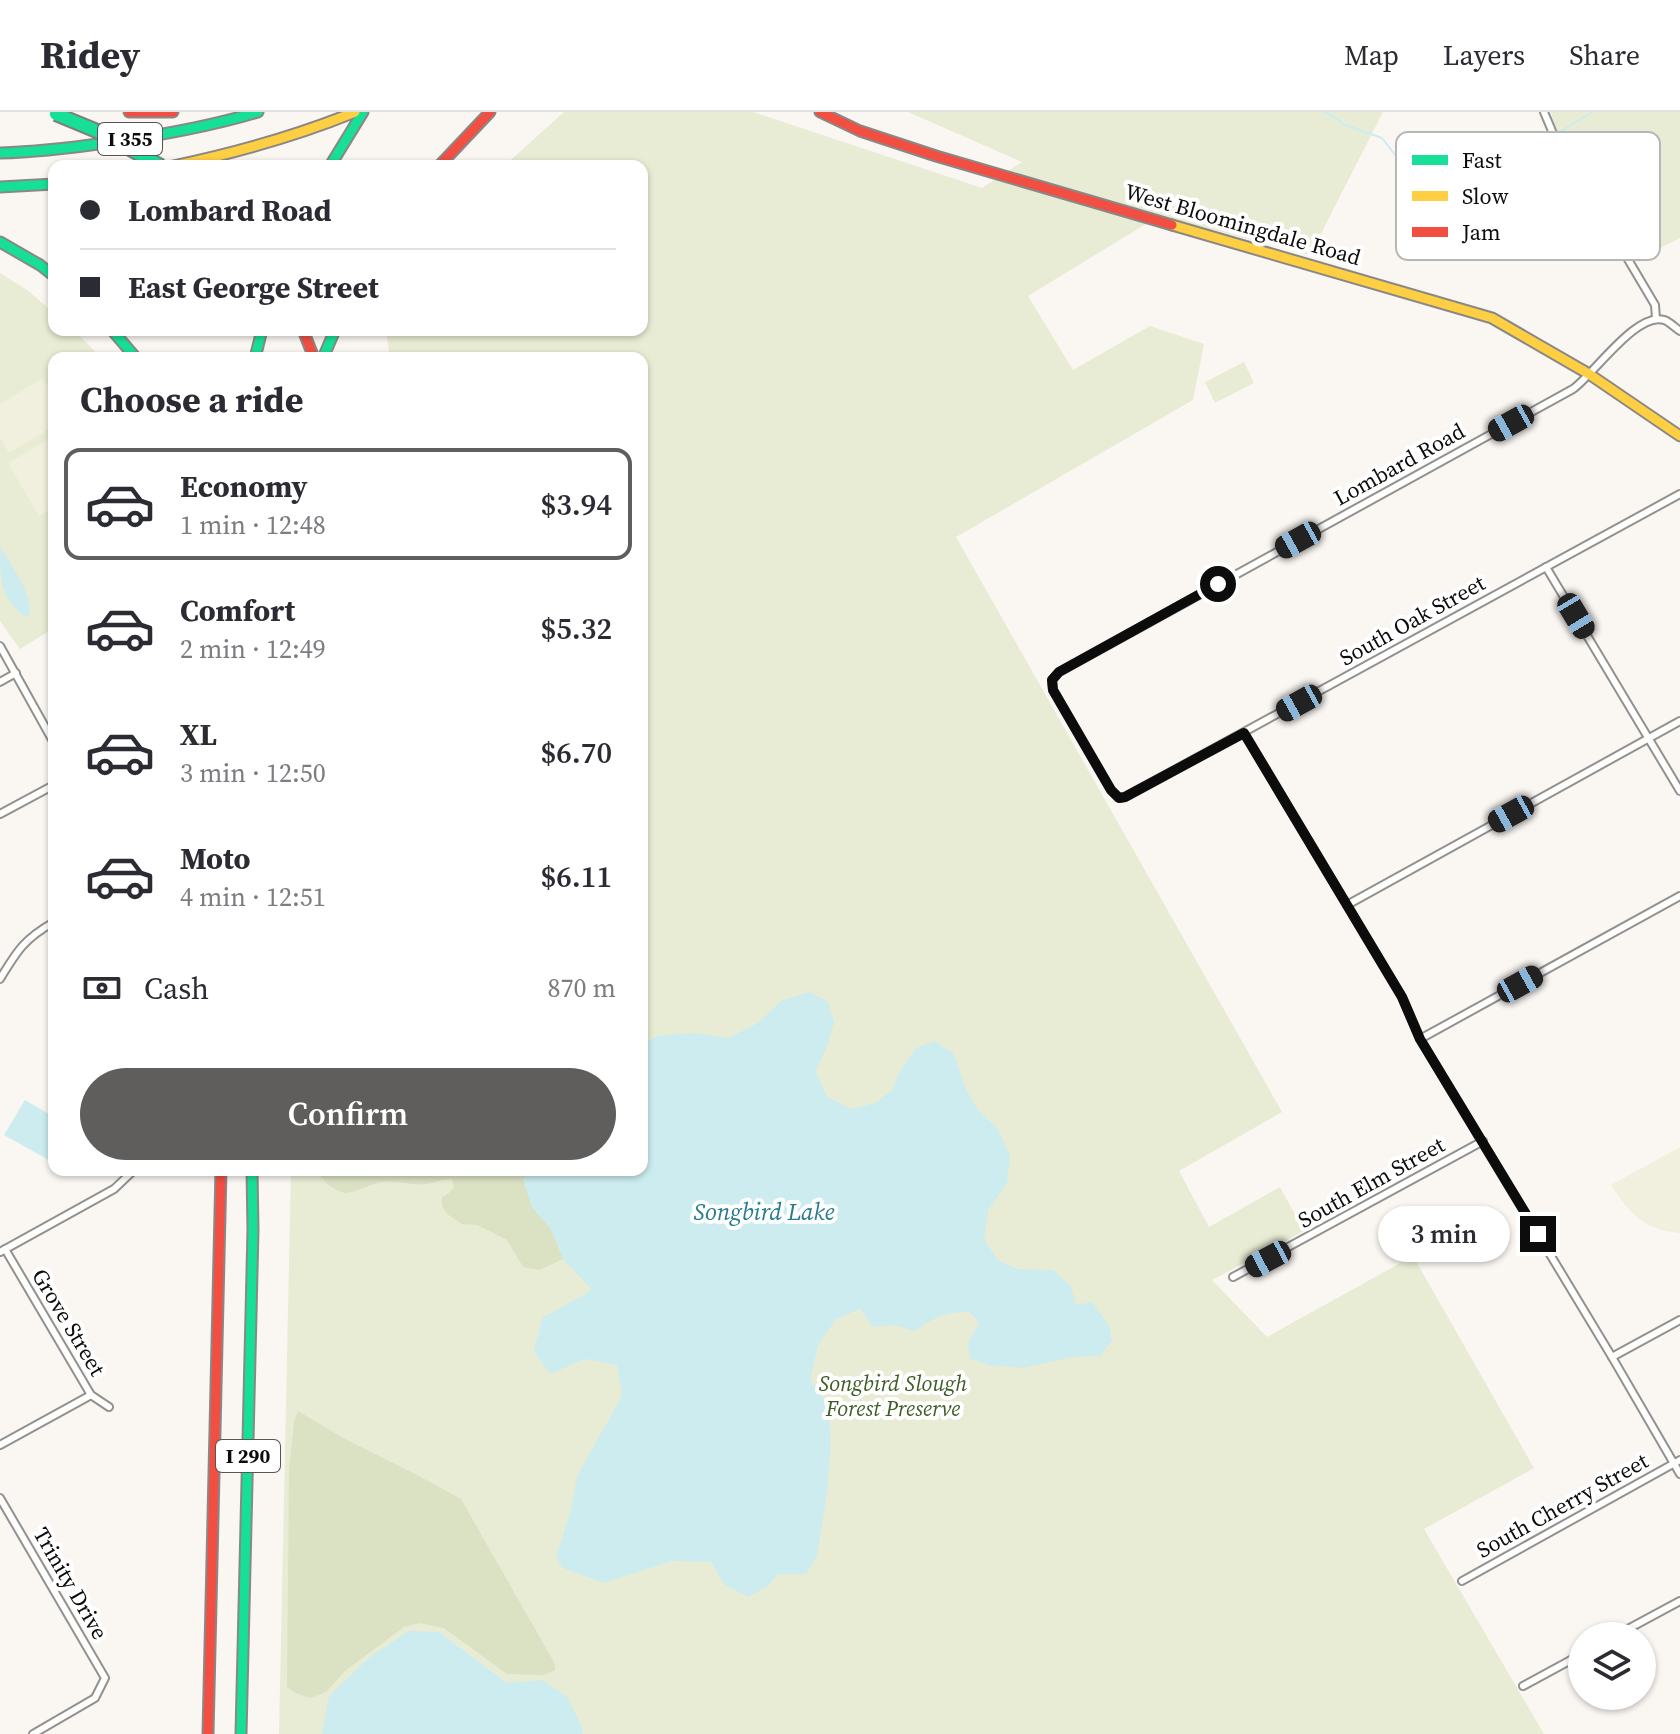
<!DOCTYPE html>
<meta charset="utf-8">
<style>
:root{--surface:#fff;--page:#f2f2f3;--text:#2b2b33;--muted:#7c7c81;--line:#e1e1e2;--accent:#5f5e5c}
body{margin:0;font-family:"Source Serif 4",serif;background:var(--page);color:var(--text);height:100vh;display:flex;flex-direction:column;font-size:30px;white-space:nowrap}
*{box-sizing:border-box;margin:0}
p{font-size:26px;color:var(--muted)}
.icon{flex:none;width:44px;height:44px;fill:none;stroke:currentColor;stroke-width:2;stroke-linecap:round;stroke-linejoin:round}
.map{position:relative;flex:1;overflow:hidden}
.details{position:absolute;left:48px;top:240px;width:600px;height:824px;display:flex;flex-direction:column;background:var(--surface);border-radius:16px;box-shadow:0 2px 6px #0004}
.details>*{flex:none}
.top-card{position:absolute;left:48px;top:48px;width:600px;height:176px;border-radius:16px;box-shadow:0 2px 6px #0004;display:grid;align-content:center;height:176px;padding:0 32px;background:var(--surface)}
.fabs{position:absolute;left:1568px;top:1510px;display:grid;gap:16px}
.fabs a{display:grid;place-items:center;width:88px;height:88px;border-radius:50%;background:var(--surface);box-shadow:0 2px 6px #0004;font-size:40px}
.end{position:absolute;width:36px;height:36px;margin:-18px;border:10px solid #0c0c0c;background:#fff;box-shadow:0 0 0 4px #fff}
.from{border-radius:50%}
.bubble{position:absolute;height:56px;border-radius:28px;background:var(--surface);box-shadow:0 2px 6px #0004;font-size:26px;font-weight:600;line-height:56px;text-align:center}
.car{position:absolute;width:24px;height:48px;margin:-24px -12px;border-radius:10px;box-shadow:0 0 6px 2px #0007;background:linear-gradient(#222 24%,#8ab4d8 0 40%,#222 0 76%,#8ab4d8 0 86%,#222 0)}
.top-card b{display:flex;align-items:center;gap:28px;height:76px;font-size:30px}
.top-card b+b{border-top:2px solid var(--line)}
.top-card i{width:20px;height:20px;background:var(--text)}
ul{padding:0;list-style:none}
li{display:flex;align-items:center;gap:24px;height:112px;margin:0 16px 12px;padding:0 16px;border:4px solid transparent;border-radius:16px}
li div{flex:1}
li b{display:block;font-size:30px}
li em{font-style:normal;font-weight:600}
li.active{border-color:var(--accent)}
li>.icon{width:72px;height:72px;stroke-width:1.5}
h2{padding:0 32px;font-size:36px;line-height:96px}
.pay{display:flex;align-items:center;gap:20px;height:88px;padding:0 32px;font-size:30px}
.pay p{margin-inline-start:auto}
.cta{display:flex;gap:16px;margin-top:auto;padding:16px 32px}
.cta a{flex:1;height:92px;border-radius:48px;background:var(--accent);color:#fff;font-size:32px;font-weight:600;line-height:92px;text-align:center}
header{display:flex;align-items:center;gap:48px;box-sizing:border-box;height:112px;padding:0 40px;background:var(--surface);border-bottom:2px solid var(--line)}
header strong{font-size:38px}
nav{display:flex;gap:44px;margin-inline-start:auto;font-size:28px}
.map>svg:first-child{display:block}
</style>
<header>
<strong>Ridey</strong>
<nav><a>Map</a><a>Layers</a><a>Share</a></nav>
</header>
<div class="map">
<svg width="1680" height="1622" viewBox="0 0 1680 1622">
<rect width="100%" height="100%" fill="#faf6f2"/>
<g fill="#e8ecd4">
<path d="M564,0H753L982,76L1022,50L908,0H1383L1310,143L1159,104L1028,184L1073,258L1150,214L1204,232L1193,288L956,425L1282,1000L1179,1059L1209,1115L1280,1075L1304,1119L1212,1168L1267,1225L1413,1144L1534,1356L1424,1417L1544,1622H279L291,1058H642V246H390L387,225L390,218H642V54H504Z"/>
<path d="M1551,0H1680V126L1635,149L1582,57L1554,12Z"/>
<path d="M0,161L27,178L54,201V218H74L101,246H54V516L20,537L0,509Z"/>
<path d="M1244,250L1254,271L1215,291L1205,270Z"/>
</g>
<g fill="#dbe2c3">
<path d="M317,1058H537L523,1067L532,1095L551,1117L563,1147L540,1158L523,1155L507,1128L477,1113L462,1112L447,1102L442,1093V1085L449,1081L454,1075L452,1067C442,1067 436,1070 427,1072C413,1074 397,1068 382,1070C371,1072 354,1081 346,1081C333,1079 322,1069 317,1058Z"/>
<path d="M298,1299L345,1327L421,1365L461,1387L555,1552V1558L544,1563L507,1562L444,1516L419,1511L404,1515L345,1559L326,1580L310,1586L296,1581L287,1575L289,1357L294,1310Z"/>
</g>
<g fill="#f1f0de">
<path d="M43,266L54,286V314L9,341L0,326V292Z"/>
<path d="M54,324V395L39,404L8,351Z"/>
<path d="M1680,1035V1121C1644,1118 1630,1102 1611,1073Z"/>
</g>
<g fill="#ccecef">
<path d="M0,435C11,453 35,484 29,504L25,505C0,484 0,469 0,435Z"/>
<path d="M810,880L828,890L834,910L827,934L816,959L826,984L851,997L875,991L893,977L900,959L916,936L934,929L954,942L965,975L977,997L998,1017L1010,1044L1007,1071L988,1098L984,1128L998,1148L1017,1157L1053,1158L1071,1174L1076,1193L1092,1190L1109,1214L1112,1229L1100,1244L1072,1245L1023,1256L988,1253L970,1246L968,1231L979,1211L970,1200C945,1200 935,1205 915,1219L894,1213L873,1215L860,1197L836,1207L818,1233L810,1268L828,1293L831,1328L827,1381L817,1444L806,1462H778L767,1475L748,1485L725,1473L711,1450L672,1449L604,1471L563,1456L556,1446L571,1397L577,1364L622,1284L617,1253L585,1247L550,1262L534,1239L542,1206L592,1178L563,1147L551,1117L532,1095L523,1067L537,1058H642V933L657,924L692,921L729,926L758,911L781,889Z"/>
<path d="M25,988L54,1005V1051L4,1023Z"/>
<path d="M409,1519L439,1520L507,1571L543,1568L568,1586L583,1618V1622H322L329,1584L370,1545Z"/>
</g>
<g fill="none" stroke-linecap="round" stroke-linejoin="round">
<g stroke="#ccecef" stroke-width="2">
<path d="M1325,0L1336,6L1343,12L1382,26L1395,43L1400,45C1419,52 1445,65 1465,66C1486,68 1530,38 1549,27"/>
<path d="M1560,20L1592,0"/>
</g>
<g stroke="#939190" stroke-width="10">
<g id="street">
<path d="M1544,0L1552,19L1655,193L1656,207"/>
<path d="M1680,219C1675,216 1669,209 1664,208C1637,199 1594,262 1573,277L1059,560L1052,568L1053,578L1111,678L1119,686L1125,685L1680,382"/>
<path d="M1546,455L1680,679"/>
<path d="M0,534L54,631"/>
<path d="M0,570L16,561"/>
<path d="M1244,621L1402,885L1420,927L1612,1245L1680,1362"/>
<path d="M0,702L54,673"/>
<path d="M1347,793L1680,609"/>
<path d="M0,867C17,839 24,827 54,810"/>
<path d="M1420,927L1680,784"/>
<path d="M5,1137L91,1283L109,1295"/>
<path d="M0,1140L114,1077L134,1058"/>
<path d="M1233,1165L1483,1029"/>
<path d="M1612,1245L1680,1208"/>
<path d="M0,1333L91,1283"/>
<path d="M0,1386L105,1566L95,1586L33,1622"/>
<path d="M1462,1469L1680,1348"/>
<path d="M1615,1524L1680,1489"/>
<path d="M1523,1574L1582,1542"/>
</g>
</g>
<g stroke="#8a8886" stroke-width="13">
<g id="fast">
<path d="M0,41C35,40 70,36 105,31C157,24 208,15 258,0"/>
<path d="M330,54L363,0"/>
<path d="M0,75L54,72"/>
<path d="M0,130L40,153L54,164"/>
<path d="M112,218L136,246"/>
<path d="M255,246L262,218"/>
<path d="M323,246L335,218"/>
<path d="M241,1622L253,1118L252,1058"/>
</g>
</g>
<g stroke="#8a8886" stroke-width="13">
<g id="slow">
<path d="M173,54C235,41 296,24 355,0"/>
<path d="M1172,113L1492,206L1589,262L1680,324"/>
</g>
</g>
<g stroke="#8a8886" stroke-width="13">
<g id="jam">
<path d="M129,0H173"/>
<path d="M820,0L860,19L936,44L1172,113"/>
<path d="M439,54L490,0"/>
<path d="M303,218L314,246"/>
<path d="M208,1622L221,1058"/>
</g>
</g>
<use href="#street" stroke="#fefefd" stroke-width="6"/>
<use href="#fast" stroke="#16e098" stroke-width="9"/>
<use href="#slow" stroke="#ffcf43" stroke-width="9"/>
<use href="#jam" stroke="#f24e42" stroke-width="9"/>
<g stroke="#807f7d" stroke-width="16" stroke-linecap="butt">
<path id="fast-bridge" d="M56,2L97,19L161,54"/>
</g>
<use href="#fast-bridge" stroke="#16e098" stroke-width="12"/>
</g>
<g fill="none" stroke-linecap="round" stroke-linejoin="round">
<path stroke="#0c0c0c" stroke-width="10" d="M1218,472L1059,560L1052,568L1053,578L1111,678L1119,686L1125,685L1244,621L1402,885L1420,927L1538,1122"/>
</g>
<g text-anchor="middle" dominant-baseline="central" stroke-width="8" stroke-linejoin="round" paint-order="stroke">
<g fill="#fff" stroke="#555" stroke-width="2">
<rect x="98" y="11" width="64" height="32" rx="6"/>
<rect x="216" y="1328" width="64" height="32" rx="6"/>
</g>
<g font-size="20" font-weight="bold" fill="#0c0c0c">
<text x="130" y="27">I 355</text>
<text x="248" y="1344">I 290</text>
</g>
<g font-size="22" fill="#0c0c0c" stroke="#fff">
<text transform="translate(1243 112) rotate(16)">West Bloomingdale Road</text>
<text transform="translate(1399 352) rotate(-29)">Lombard Road</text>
<text transform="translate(1412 508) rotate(-29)">South Oak Street</text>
<text transform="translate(1371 1070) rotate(-29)">South Elm Street</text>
<text transform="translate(69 1210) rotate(59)">Grove Street</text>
<text transform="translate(1562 1393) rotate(-29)">South Cherry Street</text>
<text transform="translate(71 1471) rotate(60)">Trinity Drive</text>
</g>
<g font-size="22" font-style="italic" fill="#3e5c25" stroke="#fff">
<text x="893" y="1271">Songbird Slough<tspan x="893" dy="25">Forest Preserve</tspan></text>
</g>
<g font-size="24" font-style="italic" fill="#267b8e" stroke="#fff">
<text x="764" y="1099">Songbird Lake</text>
</g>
</g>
<rect x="1396" y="20" width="264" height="128" rx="12" fill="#fff" stroke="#b6b6b6" stroke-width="2"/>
<rect x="1412" y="43" width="36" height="10" fill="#16e098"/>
<rect x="1412" y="79" width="36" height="10" fill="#ffcf43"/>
<rect x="1412" y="115" width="36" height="10" fill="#f24e42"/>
<g font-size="22" fill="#0c0c0c">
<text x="1462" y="56">Fast</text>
<text x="1462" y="92">Slow</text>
<text x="1462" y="128">Jam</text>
</g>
</svg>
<div class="fabs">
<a><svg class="icon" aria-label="layers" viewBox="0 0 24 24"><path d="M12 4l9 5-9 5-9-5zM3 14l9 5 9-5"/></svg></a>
</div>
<i class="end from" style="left:1218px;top:472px"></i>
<i class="end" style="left:1538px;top:1122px"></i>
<div class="bubble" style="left:1378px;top:1094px;width:132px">3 min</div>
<i class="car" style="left:1511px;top:311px;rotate:241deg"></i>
<i class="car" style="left:1298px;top:428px;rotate:241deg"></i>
<i class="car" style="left:1576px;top:504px;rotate:149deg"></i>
<i class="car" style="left:1299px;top:591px;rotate:241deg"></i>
<i class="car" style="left:1511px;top:702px;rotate:241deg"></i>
<i class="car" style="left:1520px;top:872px;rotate:61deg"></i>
<i class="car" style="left:1268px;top:1147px;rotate:242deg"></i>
<div class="top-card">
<b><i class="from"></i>Lombard Road</b>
<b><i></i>East George Street</b>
</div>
<section class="details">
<h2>Choose a ride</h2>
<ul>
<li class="active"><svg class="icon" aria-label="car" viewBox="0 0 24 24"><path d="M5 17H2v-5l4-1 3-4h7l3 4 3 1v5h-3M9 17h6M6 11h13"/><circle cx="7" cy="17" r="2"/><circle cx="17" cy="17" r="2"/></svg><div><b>Economy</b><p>1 min · 12:48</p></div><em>$3.94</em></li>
<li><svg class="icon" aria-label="car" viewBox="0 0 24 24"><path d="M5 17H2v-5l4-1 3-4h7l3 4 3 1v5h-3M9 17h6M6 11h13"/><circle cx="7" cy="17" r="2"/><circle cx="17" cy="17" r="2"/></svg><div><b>Comfort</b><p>2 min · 12:49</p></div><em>$5.32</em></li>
<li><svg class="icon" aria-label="car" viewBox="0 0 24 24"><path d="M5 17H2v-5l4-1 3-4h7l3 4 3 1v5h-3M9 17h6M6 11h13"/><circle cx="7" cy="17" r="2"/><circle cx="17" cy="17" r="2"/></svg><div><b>XL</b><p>3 min · 12:50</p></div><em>$6.70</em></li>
<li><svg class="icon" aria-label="car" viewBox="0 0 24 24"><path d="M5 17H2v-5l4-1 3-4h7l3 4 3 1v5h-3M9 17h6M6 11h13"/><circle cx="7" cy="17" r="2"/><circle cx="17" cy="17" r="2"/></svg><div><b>Moto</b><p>4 min · 12:51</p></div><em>$6.11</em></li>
</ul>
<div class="pay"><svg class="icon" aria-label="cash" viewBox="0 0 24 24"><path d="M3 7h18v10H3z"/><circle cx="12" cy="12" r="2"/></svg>Cash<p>870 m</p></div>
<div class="cta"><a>Confirm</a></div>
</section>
</div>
